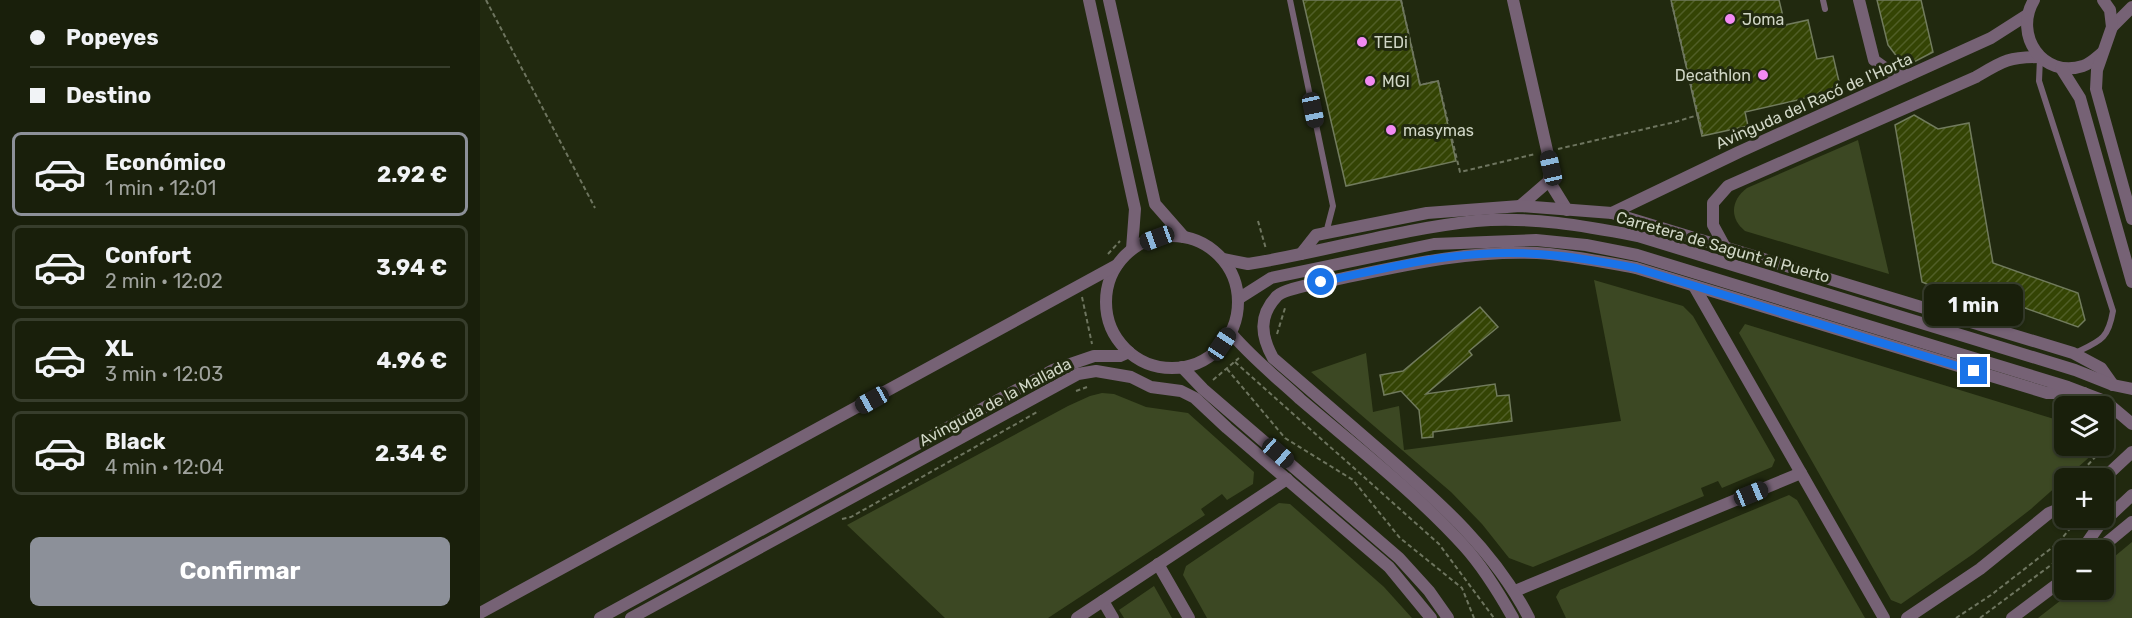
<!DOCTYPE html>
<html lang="es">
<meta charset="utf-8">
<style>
:root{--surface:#191f0b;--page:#222714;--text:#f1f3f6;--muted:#9fa29d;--line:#373d2c;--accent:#8c9099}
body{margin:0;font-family:Rubik,sans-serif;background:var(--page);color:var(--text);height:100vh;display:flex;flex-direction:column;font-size:22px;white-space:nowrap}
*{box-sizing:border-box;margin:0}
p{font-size:20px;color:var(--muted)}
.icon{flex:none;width:33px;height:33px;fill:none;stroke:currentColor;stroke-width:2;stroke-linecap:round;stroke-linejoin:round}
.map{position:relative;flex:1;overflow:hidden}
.details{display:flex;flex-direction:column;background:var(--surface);width:480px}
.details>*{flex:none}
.banner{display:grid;align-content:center;height:132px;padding:0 30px;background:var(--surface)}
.tools{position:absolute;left:1574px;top:396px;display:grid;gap:12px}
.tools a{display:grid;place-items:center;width:60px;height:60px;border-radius:9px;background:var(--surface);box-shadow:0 2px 4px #0004,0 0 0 2px var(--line);font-size:30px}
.end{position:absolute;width:27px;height:27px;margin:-14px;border:8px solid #1a73e8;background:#fff;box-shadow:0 0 0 3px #fff}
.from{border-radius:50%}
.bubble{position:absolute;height:42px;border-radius:9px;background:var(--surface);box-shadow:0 2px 4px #0004,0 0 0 2px var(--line);font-size:20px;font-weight:700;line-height:42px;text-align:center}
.car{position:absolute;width:18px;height:36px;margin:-18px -9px;border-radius:8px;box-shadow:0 0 4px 2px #0007;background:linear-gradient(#222 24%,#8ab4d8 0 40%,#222 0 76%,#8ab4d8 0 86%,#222 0)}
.banner b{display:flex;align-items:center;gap:21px;height:57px;font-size:22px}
.banner b+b{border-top:2px solid var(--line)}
.banner i{width:15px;height:15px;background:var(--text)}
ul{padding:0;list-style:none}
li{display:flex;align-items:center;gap:18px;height:84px;margin:0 12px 9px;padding:0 18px;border:3px solid var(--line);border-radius:9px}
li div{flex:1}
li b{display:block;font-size:22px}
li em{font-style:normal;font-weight:700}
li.on{border-color:var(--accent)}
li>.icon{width:54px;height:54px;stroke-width:1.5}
.action{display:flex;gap:12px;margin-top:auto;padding:12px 30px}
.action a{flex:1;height:69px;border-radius:9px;background:var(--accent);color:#fff;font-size:24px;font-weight:700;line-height:69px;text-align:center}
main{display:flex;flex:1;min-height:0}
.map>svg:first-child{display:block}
</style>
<main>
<section class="details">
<div class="banner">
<b><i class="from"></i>Popeyes</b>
<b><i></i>Destino</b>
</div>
<ul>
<li class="on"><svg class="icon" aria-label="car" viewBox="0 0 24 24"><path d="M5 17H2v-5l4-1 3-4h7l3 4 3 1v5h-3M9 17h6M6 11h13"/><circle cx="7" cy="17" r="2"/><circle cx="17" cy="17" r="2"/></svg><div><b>Económico</b><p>1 min · 12:01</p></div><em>2.92 €</em></li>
<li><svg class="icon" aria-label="car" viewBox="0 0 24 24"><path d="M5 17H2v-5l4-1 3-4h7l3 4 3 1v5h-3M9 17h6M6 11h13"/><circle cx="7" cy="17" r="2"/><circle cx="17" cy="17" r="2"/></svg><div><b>Confort</b><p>2 min · 12:02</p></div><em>3.94 €</em></li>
<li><svg class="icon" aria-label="car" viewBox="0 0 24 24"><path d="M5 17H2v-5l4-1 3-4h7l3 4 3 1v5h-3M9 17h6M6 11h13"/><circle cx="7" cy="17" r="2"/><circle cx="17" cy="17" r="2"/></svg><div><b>XL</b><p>3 min · 12:03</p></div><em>4.96 €</em></li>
<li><svg class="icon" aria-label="car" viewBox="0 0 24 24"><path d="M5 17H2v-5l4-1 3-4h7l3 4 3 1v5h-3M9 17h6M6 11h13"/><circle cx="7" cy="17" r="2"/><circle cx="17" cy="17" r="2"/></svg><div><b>Black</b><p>4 min · 12:04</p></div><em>2.34 €</em></li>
</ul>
<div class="action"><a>Confirmar</a></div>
</section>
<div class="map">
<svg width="1652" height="618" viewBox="0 0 1652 618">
<defs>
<pattern id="building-hatch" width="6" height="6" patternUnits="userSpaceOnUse" patternTransform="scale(1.5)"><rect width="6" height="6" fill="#344404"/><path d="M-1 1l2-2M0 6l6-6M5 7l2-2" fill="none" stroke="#505e27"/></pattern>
</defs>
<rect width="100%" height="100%" fill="#21290f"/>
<g fill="#3c4823">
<path d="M1378,140L1409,274L1265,231C1249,218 1251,200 1267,188Z"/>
<path d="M1114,280L1203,306L1213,316L1295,460L1292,467L1242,488L1238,481L1221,488L1224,496L1053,567L1029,558L1002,524L971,492L831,372L886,353L893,412L919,406L924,450L1141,421Z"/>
<path d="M1265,324L1584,422V446H1615L1614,453L1551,509L1493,554L1421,604L1411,600L1259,333Z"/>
<path d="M622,393L634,394L666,407L708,413L774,472L773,484L747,500L742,494L721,509L725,515L568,618H465L367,525L588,406L610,396Z"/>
<path d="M1309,495L1317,500L1385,618H1086L1076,597L1080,590Z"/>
<path d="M799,503L810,504L904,587L932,618H727L703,575L706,566Z"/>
<path d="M1652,542V618H1558L1594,590H1623V566Z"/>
<path d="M674,586L692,618H644L639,610Z"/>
</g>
<g fill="url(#building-hatch)" stroke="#717b5d" stroke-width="1.5">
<path d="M823,0H921L940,85L958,81L976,161L866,186Z"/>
<path d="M1191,0H1299L1305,25L1328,20L1337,59L1353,56L1361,90L1265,112L1268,126L1222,136Z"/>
<path d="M1397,0H1441L1453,52L1432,63L1418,58L1408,45Z"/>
<path d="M1434,115L1458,129L1489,123L1513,263L1598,293L1605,320L1598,327L1481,285L1484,300L1442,282L1415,125Z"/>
<path d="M1000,307L1018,327L989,351L992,355L946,394L1015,384L1017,396L1029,395L1032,421L953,432V437L942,438L939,410L921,391L904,395L900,375L923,371Z"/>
</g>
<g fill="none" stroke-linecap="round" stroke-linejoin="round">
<g stroke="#6e755f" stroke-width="2" stroke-dasharray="4.5 3" stroke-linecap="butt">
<path d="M6,0L115,208"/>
<path d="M921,0L940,85L958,81L980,172L1055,154"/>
<path d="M1218,115L1223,136"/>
<path d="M1078,149L1195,122L1218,115L1191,0"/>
<path d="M778,221L786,249"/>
<path d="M628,254L640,241"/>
<path d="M602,297L612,344"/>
<path d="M797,334L805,308"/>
<path d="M755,362L959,544L1014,618"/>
<path d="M747,369L805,438L873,480L920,538L982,588L994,618"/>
<path d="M733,380L759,358"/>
<path d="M596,391L607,387"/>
<path d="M1610,476L1604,469L1618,454L1619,446"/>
<path d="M1623,497L1626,495"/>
<path d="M362,519L371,517L559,411"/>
<path d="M1476,618L1511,595L1578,543L1599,518"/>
<path d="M1500,618L1575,562L1584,552"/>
</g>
<g stroke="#766275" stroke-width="6">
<path d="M810,0L853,206L847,229L842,231"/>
<path d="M1343,0L1345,9"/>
<path d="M1560,58L1559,81L1633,311C1628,340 1620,341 1595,353"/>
</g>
<g stroke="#766275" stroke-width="12">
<path d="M609,0L655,209L652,249"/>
<path d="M629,0L675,204L704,237"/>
<path d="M1033,0L1071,168L1069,181L1040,206"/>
<path d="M1379,0L1394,60L1412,73L1429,75"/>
<path d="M1632,27L1652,7"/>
<path d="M1069,181L1087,210"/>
<path d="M1132,213L1259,152L1511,38L1547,15"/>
<path d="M1245,247L1233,225V203L1248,186L1496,77C1523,61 1528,57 1560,57"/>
<path d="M821,254L836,235L947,213L1040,206L1132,213L1593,353L1621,368L1633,385"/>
<path d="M1214,286L1404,618"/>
<path d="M750,332C771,357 796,377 820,399C875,446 935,492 984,546C1003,567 1019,593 1033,618"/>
<path d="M702,367L723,389L919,558L949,591L968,618"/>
<path d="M1623,479L1652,452"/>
<path d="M1602,550L1618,527L1652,495"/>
<path d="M1618,550L1652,522"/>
<path d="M678,564L709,618"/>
<path d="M1035,591L1321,473"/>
<path d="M623,601L633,618"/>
<path d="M151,618L598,374L616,371L651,377L671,387L701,391L715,398L747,428L909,567L951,618"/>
<path d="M597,618L807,479"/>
<path d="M1049,618C1015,551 960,503 904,454C867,422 830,390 793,358C781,336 778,316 797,296C804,289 842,282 854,280C921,266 987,250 1057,253C1090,255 1123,262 1156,268L1567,393H1604"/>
<path d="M1427,618L1500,569L1569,513L1584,507"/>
<path d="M1532,618L1584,579"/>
</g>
<g stroke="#766275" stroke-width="12">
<path d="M1554,0C1533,35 1563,79 1603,66C1610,64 1617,57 1622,53"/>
<path d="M1623,0L1630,10L1632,27L1617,70L1616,89L1652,219"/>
<path d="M1581,68L1600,98L1652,282"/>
<circle cx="692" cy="302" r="66"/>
<path d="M743,259L768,264C844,252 919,229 996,221C1050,216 1105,226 1158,236L1595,370L1633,385L1652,389"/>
<path d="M758,299L791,278L954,244L1056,240L1106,245L1157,255L1588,387L1625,401L1652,424"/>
<path d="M0,613L637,265"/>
<path d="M120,618L573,370L614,356H640L649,352"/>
</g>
</g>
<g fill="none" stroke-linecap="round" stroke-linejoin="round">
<path stroke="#1a73e8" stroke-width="8" d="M841,282C894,271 946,257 1000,254C1053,250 1104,258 1156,268L1494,371"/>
</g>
<g fill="#f28af3" stroke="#21290f" stroke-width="2">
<circle cx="1250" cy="19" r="6"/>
<circle cx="882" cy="42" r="6"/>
<circle cx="1283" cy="75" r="6"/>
<circle cx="890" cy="81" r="6"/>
<circle cx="911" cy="130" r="6"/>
</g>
<g text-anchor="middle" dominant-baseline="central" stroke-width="6" stroke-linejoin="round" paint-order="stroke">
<g font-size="16" fill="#d1d7c7" stroke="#21290f" text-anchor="start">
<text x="1262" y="19">Joma</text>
<text x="894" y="42">TEDi</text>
<text x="1271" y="75" text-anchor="end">Decathlon</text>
<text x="902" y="81">MGI</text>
<text x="923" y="130">masymas</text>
</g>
<g font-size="16" fill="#d1d7c7" stroke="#21290f">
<text transform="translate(1334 101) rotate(-24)">Avinguda del Racó de l'Horta</text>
<text transform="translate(1243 247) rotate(16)">Carretera de Sagunt al Puerto</text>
<text transform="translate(515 402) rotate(-28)">Avinguda de la Mallada</text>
</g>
</g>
</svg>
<div class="tools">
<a><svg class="icon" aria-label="layers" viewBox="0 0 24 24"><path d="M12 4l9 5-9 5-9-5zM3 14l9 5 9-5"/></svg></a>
<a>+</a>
<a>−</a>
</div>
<i class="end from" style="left:841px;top:282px"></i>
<i class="end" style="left:1494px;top:371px"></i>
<div class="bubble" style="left:1444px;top:284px;width:99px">1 min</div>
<i class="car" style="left:833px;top:110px;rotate:168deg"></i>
<i class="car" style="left:1071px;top:168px;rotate:347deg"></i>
<i class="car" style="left:677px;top:238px;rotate:250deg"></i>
<i class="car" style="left:742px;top:344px;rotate:34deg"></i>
<i class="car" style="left:392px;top:400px;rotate:241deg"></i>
<i class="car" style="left:798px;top:453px;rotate:131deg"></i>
<i class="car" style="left:1271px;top:494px;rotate:68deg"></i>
</div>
</main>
